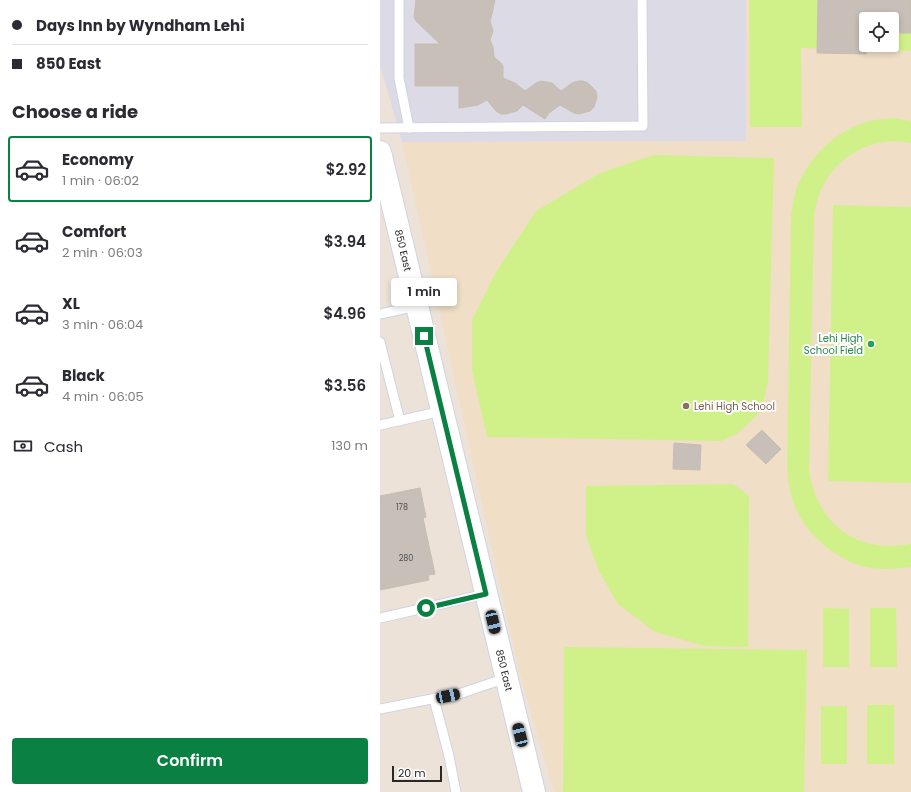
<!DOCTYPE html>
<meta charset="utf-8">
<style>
:root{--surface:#fff;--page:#f7f7f7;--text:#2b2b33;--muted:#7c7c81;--line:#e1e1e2;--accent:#0b8043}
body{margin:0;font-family:Poppins,sans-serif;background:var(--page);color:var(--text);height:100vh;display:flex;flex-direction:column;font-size:15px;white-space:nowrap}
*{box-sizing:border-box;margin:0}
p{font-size:13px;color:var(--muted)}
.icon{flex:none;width:22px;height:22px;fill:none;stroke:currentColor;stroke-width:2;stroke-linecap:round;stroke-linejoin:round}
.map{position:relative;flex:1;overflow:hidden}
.details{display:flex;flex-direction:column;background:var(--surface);width:380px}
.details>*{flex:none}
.banner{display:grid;align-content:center;height:88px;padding:0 12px;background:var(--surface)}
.tools{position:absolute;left:479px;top:12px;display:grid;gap:8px}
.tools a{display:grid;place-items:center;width:40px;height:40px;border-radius:4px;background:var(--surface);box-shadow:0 2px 6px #0003;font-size:20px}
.scale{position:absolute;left:12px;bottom:10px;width:50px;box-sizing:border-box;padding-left:4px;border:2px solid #282828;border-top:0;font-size:11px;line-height:14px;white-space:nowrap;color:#282828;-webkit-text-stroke:3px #fff;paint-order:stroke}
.end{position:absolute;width:18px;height:18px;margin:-9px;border:5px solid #0b8043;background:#fff;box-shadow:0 0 0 2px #fff}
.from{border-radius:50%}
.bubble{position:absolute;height:28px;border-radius:4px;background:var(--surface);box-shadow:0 2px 6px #0003;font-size:13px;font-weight:600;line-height:28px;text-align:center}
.car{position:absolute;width:12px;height:24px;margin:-12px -6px;border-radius:5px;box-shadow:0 0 3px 1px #0007;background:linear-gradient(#222 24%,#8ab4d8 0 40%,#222 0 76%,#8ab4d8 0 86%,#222 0)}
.banner b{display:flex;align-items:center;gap:14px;height:38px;font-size:15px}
.banner b+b{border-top:1px solid var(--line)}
.banner i{width:10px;height:10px;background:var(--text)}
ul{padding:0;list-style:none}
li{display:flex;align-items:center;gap:12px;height:66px;margin:0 8px 6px;padding:0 4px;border:2px solid transparent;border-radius:4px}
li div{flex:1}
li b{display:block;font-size:15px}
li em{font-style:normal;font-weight:600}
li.on{border-color:var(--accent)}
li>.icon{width:36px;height:36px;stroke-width:1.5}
h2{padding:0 12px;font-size:18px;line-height:48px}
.pay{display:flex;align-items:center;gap:10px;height:44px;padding:0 12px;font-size:15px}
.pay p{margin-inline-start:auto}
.primary-button{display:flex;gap:8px;margin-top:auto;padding:8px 12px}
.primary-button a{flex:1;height:46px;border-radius:4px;background:var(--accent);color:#fff;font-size:16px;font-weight:600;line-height:46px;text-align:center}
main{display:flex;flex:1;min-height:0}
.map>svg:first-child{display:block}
</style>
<main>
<section class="details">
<div class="banner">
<b><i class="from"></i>Days Inn by Wyndham Lehi</b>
<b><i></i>850 East</b>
</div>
<h2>Choose a ride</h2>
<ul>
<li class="on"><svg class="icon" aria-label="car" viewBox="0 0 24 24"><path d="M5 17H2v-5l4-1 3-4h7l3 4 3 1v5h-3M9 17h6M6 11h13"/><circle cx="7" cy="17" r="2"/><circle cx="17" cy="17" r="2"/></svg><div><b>Economy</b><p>1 min · 06:02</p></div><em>$2.92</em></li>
<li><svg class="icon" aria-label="car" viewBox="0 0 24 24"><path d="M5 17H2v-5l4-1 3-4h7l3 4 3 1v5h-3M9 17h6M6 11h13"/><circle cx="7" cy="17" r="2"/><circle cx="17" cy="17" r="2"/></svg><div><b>Comfort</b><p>2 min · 06:03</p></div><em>$3.94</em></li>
<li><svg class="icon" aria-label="car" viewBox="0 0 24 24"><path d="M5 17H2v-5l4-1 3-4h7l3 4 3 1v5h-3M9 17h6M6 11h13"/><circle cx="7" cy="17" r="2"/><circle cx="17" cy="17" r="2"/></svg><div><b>XL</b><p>3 min · 06:04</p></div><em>$4.96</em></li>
<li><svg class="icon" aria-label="car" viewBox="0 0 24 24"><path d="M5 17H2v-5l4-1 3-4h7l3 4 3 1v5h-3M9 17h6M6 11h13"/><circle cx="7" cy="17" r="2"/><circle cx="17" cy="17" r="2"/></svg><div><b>Black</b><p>4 min · 06:05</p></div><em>$3.56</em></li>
</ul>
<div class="pay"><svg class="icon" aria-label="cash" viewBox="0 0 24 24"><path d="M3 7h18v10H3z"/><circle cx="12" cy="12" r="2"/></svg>Cash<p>130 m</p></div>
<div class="primary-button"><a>Confirm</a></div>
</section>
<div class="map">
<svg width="531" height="792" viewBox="0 0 531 792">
<rect width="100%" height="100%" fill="#ece2d8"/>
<path fill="#dcdae4" d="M0,0H366L367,141L22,142L0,65Z"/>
<path fill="#f0dec6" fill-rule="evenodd" d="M366,0H531V792H174L139,671L22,142L366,141ZM486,19H512V45H486Z"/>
<g fill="#d0f18a" fill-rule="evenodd">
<path d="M369,0H531V51L421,48L422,127H370ZM486,19H512V45H486Z"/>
<path d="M514,118L531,121V143C525,142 519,141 513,141C470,144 440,173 434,215L429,470C437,524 476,554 531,544V567C516,569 500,570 485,567C455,559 425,534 414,504C410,493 408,481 407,468L411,214C413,207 413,198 416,190C428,158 453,132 487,122C495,119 506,119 514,118Z"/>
<path d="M273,155L394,158L388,381L382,410L358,433L341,441L107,437L92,371V320L116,272L156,211L220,173Z"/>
<path d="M453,205L531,207V483L448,481Z"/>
<path d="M353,484L369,496L368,647L325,646L275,632L238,604L219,571L206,536V486Z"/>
<path d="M443,608L469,609V667H443Z"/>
<path d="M490,608H516L517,667H490Z"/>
<path d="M184,647L427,650L424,792H183Z"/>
<rect x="487" y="705" width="27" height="59"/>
<rect x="441" y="706" width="26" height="58"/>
</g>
<g fill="#c7bfb8" stroke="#c7beb2">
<path d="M36,0H115L112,14L110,21L113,31L110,40L113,47L114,57L121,63L123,66V78L135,83L145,91L156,83L161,81L172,83L181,91L192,83L198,81H203L208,83L216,91L217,97L214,107L210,111L199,114L194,113L180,105L169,113L165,119L143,105L137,111L126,114H121L116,111L107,100L98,105L79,108V86H35V44H60L36,21L34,17Z"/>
<path d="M438,0H531V33H512V19H486V54L437,53Z"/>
<path d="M382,430L401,449L386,464L366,445Z"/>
<path d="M294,443L321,445L320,470L293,469Z"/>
<path d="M40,488L46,517L43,518L55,574L48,575L49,580L0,590V496Z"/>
</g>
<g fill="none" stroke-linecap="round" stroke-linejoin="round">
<g stroke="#ced4e3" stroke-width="11">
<g id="service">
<path d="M19,0V78L29,128"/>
<path d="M0,128L263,126L262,0"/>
<path d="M0,314L37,306"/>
<path d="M0,342L20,421"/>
<path d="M0,425L62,411"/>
<path d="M0,618L106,594"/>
<path d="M54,699L69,756L76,792"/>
<path d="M0,709L82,693L126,678"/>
</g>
</g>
<g stroke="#ced4e3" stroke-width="24">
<g id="secondary">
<path id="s1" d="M0,152L154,792"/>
</g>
</g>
<use href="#service" stroke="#fff" stroke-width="9"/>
<use href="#secondary" stroke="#fff" stroke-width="22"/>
</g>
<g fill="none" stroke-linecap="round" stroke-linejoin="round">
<path stroke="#0b8043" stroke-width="5" d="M44,336L106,594L46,608"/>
</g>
<circle fill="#2e9e5b" stroke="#fff" stroke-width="1.5" cx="491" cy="344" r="4"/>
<circle fill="#8d6e63" stroke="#fff" stroke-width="1.5" cx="306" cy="406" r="4"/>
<g text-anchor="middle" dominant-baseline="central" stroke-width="4" stroke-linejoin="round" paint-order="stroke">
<g font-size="8" fill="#504e4c">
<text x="22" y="507">178</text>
<text x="26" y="558">280</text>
</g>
<g font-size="10" fill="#282828" stroke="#fff">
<text stroke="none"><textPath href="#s1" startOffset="101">850 East</textPath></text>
<text stroke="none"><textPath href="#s1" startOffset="533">850 East</textPath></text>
</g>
<g font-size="10" fill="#27864d" stroke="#fff" text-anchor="end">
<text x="483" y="338">Lehi High<tspan x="483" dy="12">School Field</tspan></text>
</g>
<g font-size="10" fill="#785e54" stroke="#fff" text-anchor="start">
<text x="314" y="406">Lehi High School</text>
</g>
</g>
</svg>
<div class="tools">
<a><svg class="icon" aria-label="locate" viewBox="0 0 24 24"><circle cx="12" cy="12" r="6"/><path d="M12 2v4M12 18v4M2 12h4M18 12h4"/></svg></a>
</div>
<div class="scale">20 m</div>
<i class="end from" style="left:46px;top:608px"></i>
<i class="end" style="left:44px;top:336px"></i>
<div class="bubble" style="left:11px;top:278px;width:66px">1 min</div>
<i class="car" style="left:113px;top:622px;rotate:167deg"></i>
<i class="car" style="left:68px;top:696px;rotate:78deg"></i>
<i class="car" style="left:140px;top:735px;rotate:346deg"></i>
</div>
</main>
